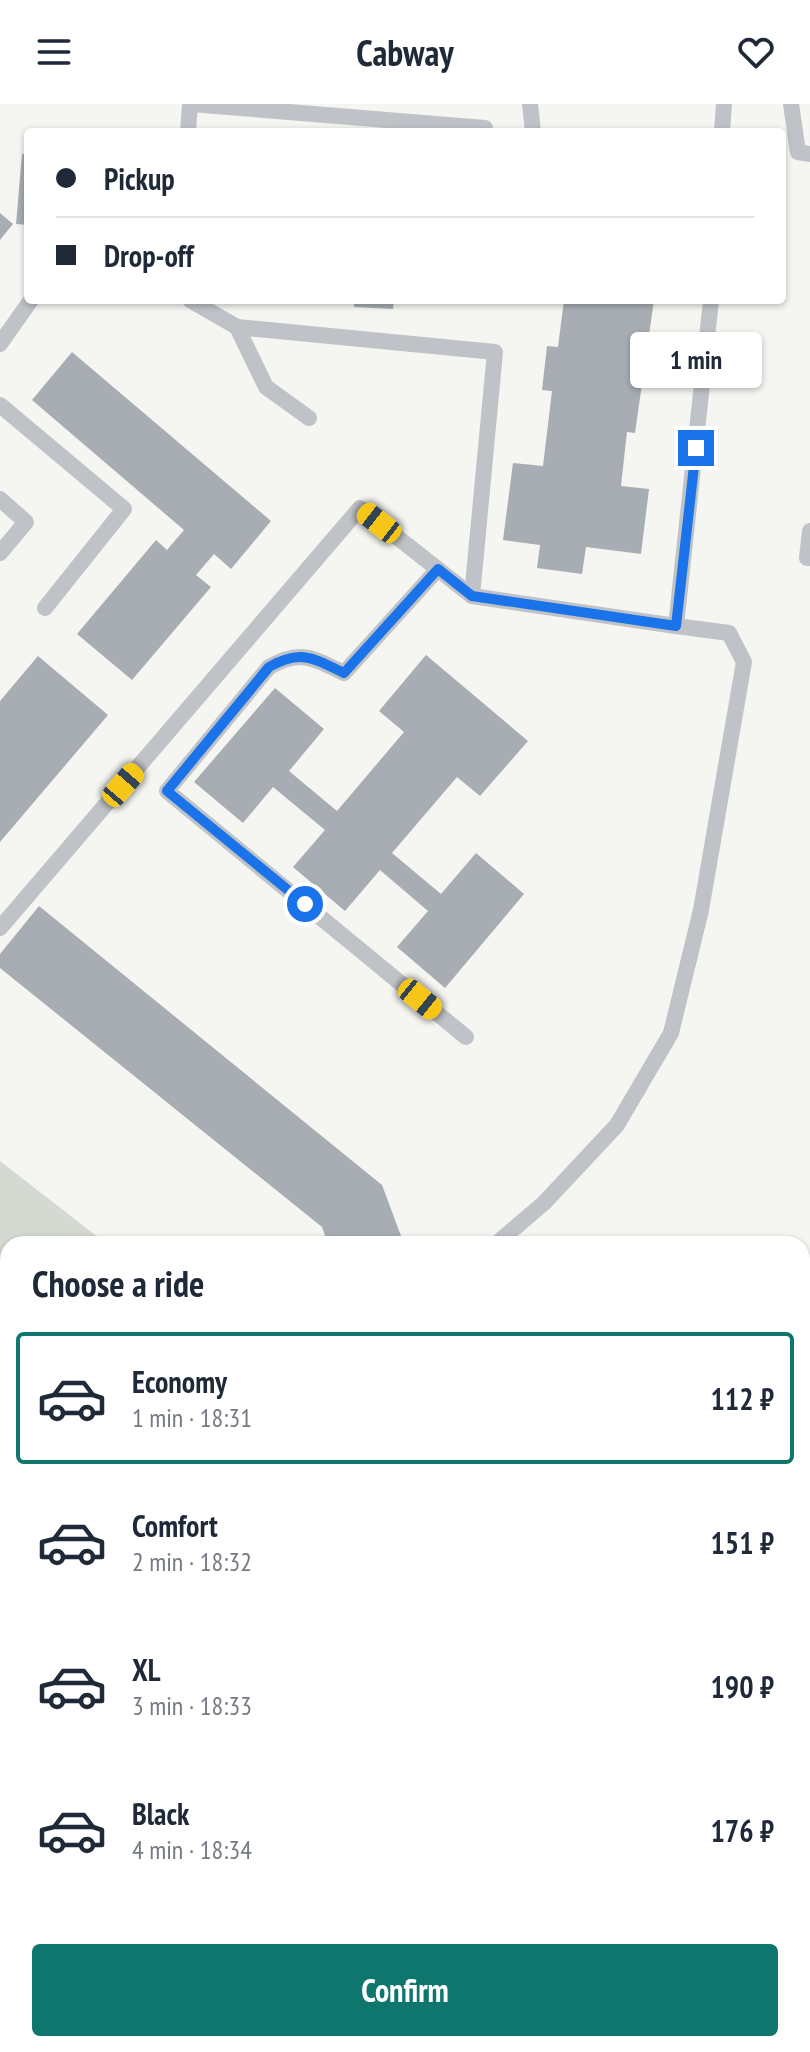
<!DOCTYPE html>
<meta charset="utf-8">
<style>
:root{--surface:#fff;--page:#f2f2f3;--text:#1f2937;--muted:#747a83;--line:#e0e1e3;--accent:#0f766e}
body{margin:0;font-family:"PT Sans Narrow",sans-serif;background:var(--page);color:var(--text);height:100vh;display:flex;flex-direction:column;font-size:30px;white-space:nowrap}
*{box-sizing:border-box;margin:0}
p{font-size:26px;color:var(--muted)}
.icon{flex:none;width:44px;height:44px;fill:none;stroke:currentColor;stroke-width:2;stroke-linecap:round;stroke-linejoin:round}
.map{position:relative;flex:1;overflow:hidden}
.panel{position:absolute;left:0px;top:1132px;width:810px;height:816px;display:flex;flex-direction:column;background:var(--surface);border-radius:24px 24px 0 0;box-shadow:0 2px 6px #0004}
.panel>*{flex:none}
.banner{position:absolute;left:24px;top:24px;width:762px;height:176px;border-radius:8px;box-shadow:0 2px 6px #0004;display:grid;align-content:center;height:176px;padding:0 32px;background:var(--surface)}
.end{position:absolute;width:36px;height:36px;margin:-18px;border:10px solid #1a73e8;background:#fff;box-shadow:0 0 0 4px #fff}
.from{border-radius:50%}
.bubble{position:absolute;height:56px;border-radius:8px;background:var(--surface);box-shadow:0 2px 6px #0004;font-size:26px;font-weight:700;line-height:56px;text-align:center}
.car{position:absolute;width:24px;height:48px;margin:-24px -12px;border-radius:10px;box-shadow:0 0 6px 2px #0007;background:linear-gradient(#f5c518 24%,#345 0 40%,#f5c518 0 76%,#345 0 86%,#f5c518 0)}
.banner b{display:flex;align-items:center;gap:28px;height:76px;font-size:30px}
.banner b+b{border-top:2px solid var(--line)}
.banner i{width:20px;height:20px;background:var(--text)}
ul{padding:0;list-style:none}
li{display:flex;align-items:center;gap:24px;height:132px;margin:0 16px 12px;padding:0 16px;border:4px solid transparent;border-radius:8px}
li div{flex:1}
li b{display:block;font-size:30px}
li em{font-style:normal;font-weight:700}
li.on{border-color:var(--accent)}
li>.icon{width:72px;height:72px;stroke-width:1.5}
h2{padding:0 32px;font-size:36px;line-height:96px}
.button{display:flex;gap:16px;margin-top:auto;padding:16px 32px}
.button a{flex:1;height:92px;border-radius:8px;background:var(--accent);color:#fff;font-size:32px;font-weight:700;line-height:92px;text-align:center}
header{display:flex;justify-content:space-between;align-items:center;height:104px;padding:0 32px;background:var(--surface);font-size:36px;font-weight:700}
.map>svg:first-child{display:block}
</style>
<header><svg class="icon" aria-label="menu" viewBox="0 0 24 24"><path d="M4 6h16M4 12h16M4 18h16"/></svg>Cabway<svg class="icon" aria-label="heart" viewBox="0 0 24 24"><path d="M12 20l-8-8c-3-5 5-10 8-4 3-6 11-1 8 4z"/></svg></header>
<div class="map">
<svg width="810" height="1948" viewBox="0 0 810 1948">
<rect width="100%" height="100%" fill="#f5f5f2"/>
<g fill="#d4dad2">
<path d="M0,1057L99,1134L101,1140H8V1211L0,1205Z"/>
<path d="M8,1746V1887L0,1862V1758Z"/>
</g>
<g fill="#a7adb3">
<path d="M22,50H28V121L16,120Z"/>
<path d="M0,109L13,120L0,136Z"/>
<path d="M354,196H394L393,205L354,203Z"/>
<path d="M564,196H654L635,329L627,328L621,382L649,385L641,450L586,443L582,470L537,464L540,441L503,436L513,359L543,362L552,287L542,286L547,242L558,243Z"/>
<path d="M72,248L271,417L231,465L214,450L196,471L211,483L132,576L77,530L156,436L167,446L184,426L32,296Z"/>
<path d="M426,551L528,637L480,692L457,673L392,749L441,790L476,749L524,790L445,884L397,843L428,807L380,766L345,807L293,763L325,726L273,683L243,719L194,678L275,584L324,625L289,667L337,707L404,628L379,607Z"/>
<path d="M38,552L108,611L0,738V597Z"/>
<path d="M39,802L382,1081L404,1140H328L322,1123L0,864V850Z"/>
<path d="M0,1239L8,1245V1375L0,1384Z"/>
<path d="M802,1713L810,1714V1771L802,1770Z"/>
<path d="M293,1940H387L381,1948H286Z"/>
</g>
<g fill="none" stroke-linecap="round" stroke-linejoin="round">
<g stroke="#bfc2c6" stroke-width="16">
<path d="M191,0L485,24"/>
<path d="M530,0L533,28"/>
<path d="M791,0L798,48L810,50"/>
<path d="M188,28L190,0"/>
<path d="M722,28L724,0"/>
<path d="M190,196L237,223L495,248L472,492"/>
<path d="M237,223L266,283L309,314"/>
<path d="M0,240L31,196"/>
<path d="M0,301L124,405L45,504"/>
<path d="M0,395L26,418L0,449"/>
<path d="M810,427L807,454H810"/>
<path d="M438,465L344,569C313,554 301,545 269,563L167,687L466,933"/>
<path d="M0,824L360,404L472,492L676,522L711,196"/>
<path d="M496,1140L544,1099L617,1021L671,929L701,806L744,558L729,529L676,522"/>
<path d="M0,1525L8,1514"/>
</g>
<path stroke="#bfc2c6" stroke-width="32" d="M481,1948L487,1940"/>
</g>
<g fill="none" stroke-linecap="round" stroke-linejoin="round">
<path stroke="#1a73e8" stroke-width="10" d="M305,800L167,687L269,563C301,545 313,554 344,569L438,465L472,492L676,522L696,344"/>
</g>
</svg>
<i class="end from" style="left:305px;top:800px"></i>
<i class="end" style="left:696px;top:344px"></i>
<div class="bubble" style="left:630px;top:228px;width:132px">1 min</div>
<i class="car" style="left:379px;top:419px;rotate:308deg"></i>
<i class="car" style="left:123px;top:681px;rotate:41deg"></i>
<i class="car" style="left:420px;top:895px;rotate:129deg"></i>
<div class="banner">
<b><i class="from"></i>Pickup</b>
<b><i></i>Drop-off</b>
</div>
<section class="panel">
<h2>Choose a ride</h2>
<ul>
<li class="on"><svg class="icon" aria-label="car" viewBox="0 0 24 24"><path d="M5 17H2v-5l4-1 3-4h7l3 4 3 1v5h-3M9 17h6M6 11h13"/><circle cx="7" cy="17" r="2"/><circle cx="17" cy="17" r="2"/></svg><div><b>Economy</b><p>1 min · 18:31</p></div><em>112 ₽</em></li>
<li><svg class="icon" aria-label="car" viewBox="0 0 24 24"><path d="M5 17H2v-5l4-1 3-4h7l3 4 3 1v5h-3M9 17h6M6 11h13"/><circle cx="7" cy="17" r="2"/><circle cx="17" cy="17" r="2"/></svg><div><b>Comfort</b><p>2 min · 18:32</p></div><em>151 ₽</em></li>
<li><svg class="icon" aria-label="car" viewBox="0 0 24 24"><path d="M5 17H2v-5l4-1 3-4h7l3 4 3 1v5h-3M9 17h6M6 11h13"/><circle cx="7" cy="17" r="2"/><circle cx="17" cy="17" r="2"/></svg><div><b>XL</b><p>3 min · 18:33</p></div><em>190 ₽</em></li>
<li><svg class="icon" aria-label="car" viewBox="0 0 24 24"><path d="M5 17H2v-5l4-1 3-4h7l3 4 3 1v5h-3M9 17h6M6 11h13"/><circle cx="7" cy="17" r="2"/><circle cx="17" cy="17" r="2"/></svg><div><b>Black</b><p>4 min · 18:34</p></div><em>176 ₽</em></li>
</ul>
<div class="button"><a>Confirm</a></div>
</section>
</div>
